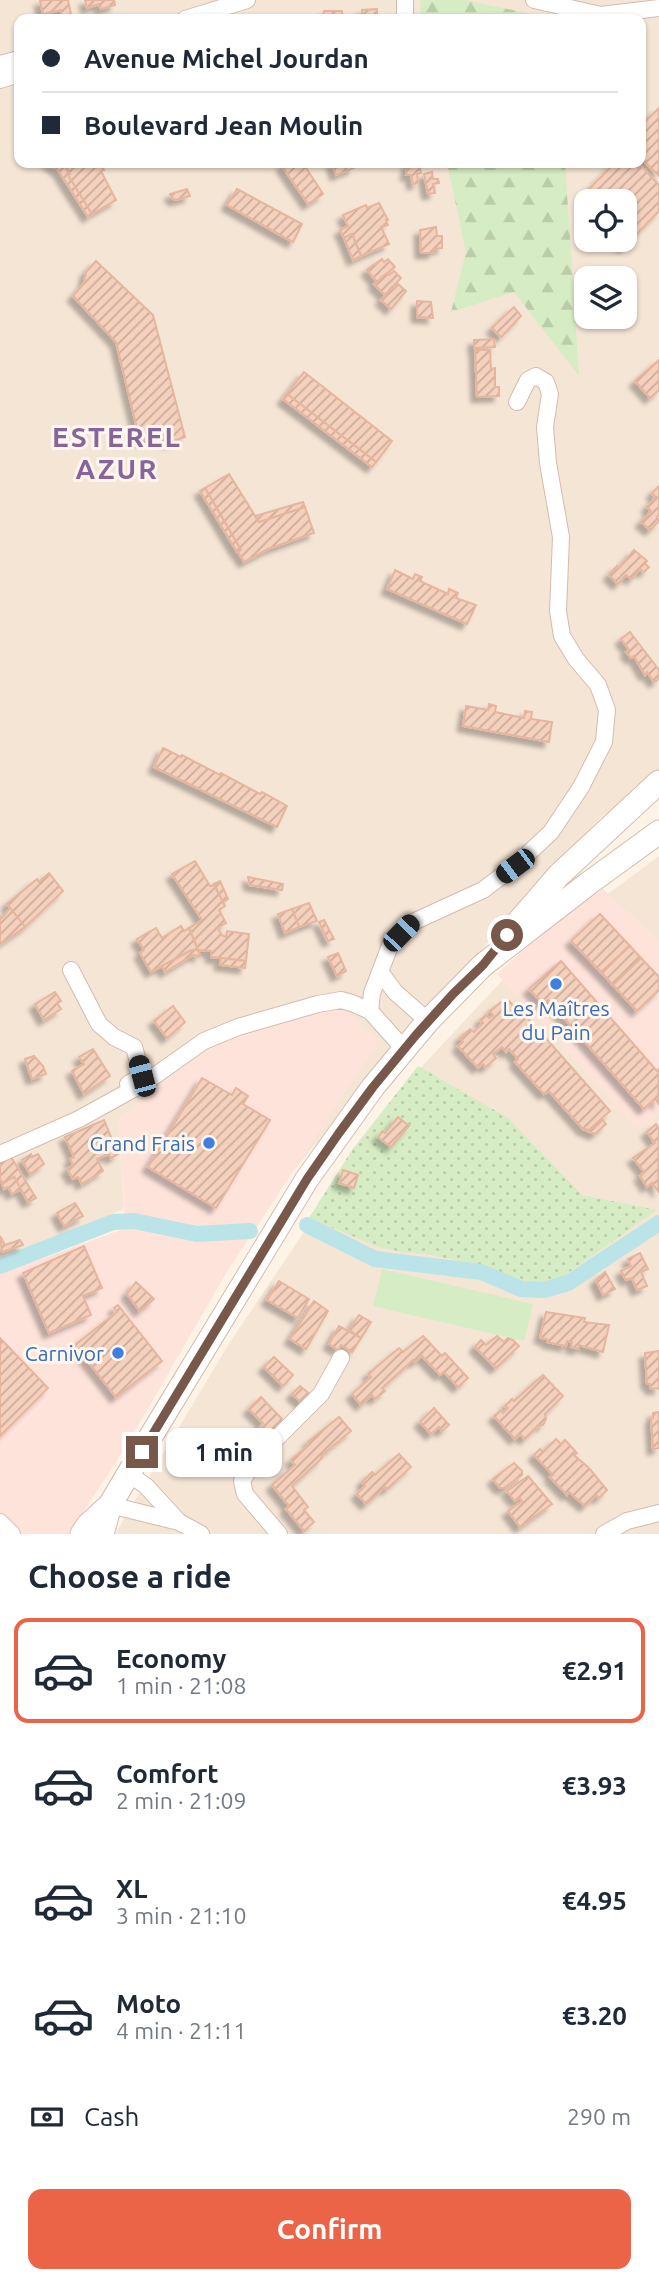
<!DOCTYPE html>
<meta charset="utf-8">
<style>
:root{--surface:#fff;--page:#f6f6f7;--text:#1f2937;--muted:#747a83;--line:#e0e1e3;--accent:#eb6448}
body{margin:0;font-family:Ubuntu,sans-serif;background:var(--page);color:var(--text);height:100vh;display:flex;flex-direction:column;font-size:26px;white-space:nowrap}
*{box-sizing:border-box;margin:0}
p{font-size:23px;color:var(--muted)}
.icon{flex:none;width:38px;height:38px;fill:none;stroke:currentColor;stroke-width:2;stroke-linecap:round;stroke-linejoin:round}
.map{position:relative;height:1534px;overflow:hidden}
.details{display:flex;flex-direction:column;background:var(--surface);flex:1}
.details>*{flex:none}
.banner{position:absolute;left:14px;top:14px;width:632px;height:154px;border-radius:14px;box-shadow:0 2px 5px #0004;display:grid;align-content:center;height:154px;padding:0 28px;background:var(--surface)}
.fabs{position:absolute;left:574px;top:189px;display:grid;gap:14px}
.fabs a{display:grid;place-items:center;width:63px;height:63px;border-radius:14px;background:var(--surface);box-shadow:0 2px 5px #0004;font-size:35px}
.end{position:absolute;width:32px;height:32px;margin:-16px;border:9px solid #78584a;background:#fff;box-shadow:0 0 0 4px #fff}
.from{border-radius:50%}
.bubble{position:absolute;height:49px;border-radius:14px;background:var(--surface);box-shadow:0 2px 5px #0004;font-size:23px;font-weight:700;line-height:49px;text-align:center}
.car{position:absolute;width:21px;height:42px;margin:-21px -10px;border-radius:9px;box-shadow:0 0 5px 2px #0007;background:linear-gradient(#222 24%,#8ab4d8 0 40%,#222 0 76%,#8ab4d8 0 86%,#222 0)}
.banner b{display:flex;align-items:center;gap:24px;height:66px;font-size:26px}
.banner b+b{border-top:2px solid var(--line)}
.banner i{width:18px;height:18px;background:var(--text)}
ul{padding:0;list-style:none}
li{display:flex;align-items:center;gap:21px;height:105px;margin:0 14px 10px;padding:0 14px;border:4px solid transparent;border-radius:14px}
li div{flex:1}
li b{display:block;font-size:26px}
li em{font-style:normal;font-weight:700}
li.on{border-color:var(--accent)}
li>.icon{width:63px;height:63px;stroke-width:1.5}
h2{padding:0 28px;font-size:32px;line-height:84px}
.pay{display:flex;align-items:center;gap:18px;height:77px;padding:0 28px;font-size:26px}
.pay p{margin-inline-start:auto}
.button{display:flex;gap:14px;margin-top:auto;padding:14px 28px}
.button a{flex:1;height:80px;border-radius:14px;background:var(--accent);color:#fff;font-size:28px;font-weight:700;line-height:80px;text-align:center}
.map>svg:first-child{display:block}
</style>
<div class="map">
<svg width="659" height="1534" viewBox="0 0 659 1534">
<defs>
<pattern id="forest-firs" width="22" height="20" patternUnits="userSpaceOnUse" patternTransform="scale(1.75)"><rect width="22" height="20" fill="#d6ecc4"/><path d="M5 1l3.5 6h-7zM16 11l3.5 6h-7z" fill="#bca"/></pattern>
<pattern id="park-dots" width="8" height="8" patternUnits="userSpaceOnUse" patternTransform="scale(1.75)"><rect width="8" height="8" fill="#d6ecc4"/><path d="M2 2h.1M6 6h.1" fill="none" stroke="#bca" stroke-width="1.8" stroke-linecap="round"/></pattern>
<pattern id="building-hatch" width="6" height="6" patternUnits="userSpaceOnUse" patternTransform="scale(1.75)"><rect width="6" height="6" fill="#f4d0bd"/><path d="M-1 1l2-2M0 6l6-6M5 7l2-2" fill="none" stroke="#caac9c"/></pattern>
<filter id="shadow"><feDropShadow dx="-5.5" dy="5.5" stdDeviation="2" flood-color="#0004"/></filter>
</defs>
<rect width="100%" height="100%" fill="#fdf3e7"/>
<g fill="#f5e5d5" fill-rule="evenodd">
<path d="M0,0H659V776L627,803L603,815L536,886L257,1213L118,1119L124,1209L0,1259ZM19,19H640V163H19ZM586,201H625V240H586ZM586,278H625V317H586Z"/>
<path d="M659,856V1534H115L230,1342L399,1091L526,955Z"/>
</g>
<g fill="#fee3da">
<path d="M603,889L659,940V1114L637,1129L497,974L541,934Z"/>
<path d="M344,1009L379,1040L225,1275L127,1445L69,1534H0V1274L126,1228L118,1119L225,1030Z"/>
</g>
<path fill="#d6ecc4" d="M382,1269L533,1304L524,1341L373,1306Z"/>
<g fill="url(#forest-firs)">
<path d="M421,0H464L557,19H420Z"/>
<path d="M447,163H565L579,376L514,292L451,312L466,252Z"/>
</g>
<path fill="url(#park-dots)" d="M418,1066L508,1118L582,1195L657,1210L555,1282L540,1287L521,1282L483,1266L426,1254L402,1252L378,1247L309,1218L352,1150Z"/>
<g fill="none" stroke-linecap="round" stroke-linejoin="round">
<g stroke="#bae4e8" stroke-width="16">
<path d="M307,1225L375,1259L481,1272L521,1289L544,1290L568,1283L659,1223"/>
<path d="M0,1266L113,1222L134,1221L197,1234L250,1231"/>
</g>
</g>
<g fill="url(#building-hatch)" stroke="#e7b59d" stroke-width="2" filter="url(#shadow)">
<path d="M45,0H68L72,19H63L61,10L43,14L40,1Z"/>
<path d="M85,0H114L115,5L101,9L99,4L87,8Z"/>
<path d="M377,9V19H362V10Z"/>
<path d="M324,11H342V19H322Z"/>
<path d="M659,108V176L640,157V126Z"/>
<path d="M48,163H63L70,174L68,175L92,214L88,217L58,170Z"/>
<path d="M63,163H95L97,165L100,164L104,170L101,171L116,200L92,214L68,175L70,174Z"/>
<path d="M286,163H303L323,194L308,204L282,166Z"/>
<path d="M332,163H352L354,168L336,175Z"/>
<path d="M408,163H419L421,173L417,174L418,183L413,184L411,175H406Z"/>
<path d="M615,163H633L638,168L640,165L659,185V211L624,247L616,240H625V201H594L585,193Z"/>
<path d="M432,172L433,179H438L439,183L433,184L435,193L428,194L424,174Z"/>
<path d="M187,189L190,196L176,200L173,199L170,194Z"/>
<path d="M237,189L302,224L293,242L227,205Z"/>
<path d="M379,203L388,220H386L388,225L381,227L389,244L361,256L352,234L344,238L340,230L348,226L343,215L366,205L367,208Z"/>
<path d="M436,227L437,236H442V248L434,249L433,253H421L420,230Z"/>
<path d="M352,234L361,256L353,260L344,238Z"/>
<path d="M382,259L384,262L388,259L395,267L377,282L367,270Z"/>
<path d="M96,261L153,315L185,437L168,443L166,438L156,436L140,441L116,342L73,296L84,283L86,272Z"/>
<path d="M394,271L401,278L385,295L374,284L387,273L389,275Z"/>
<path d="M398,284L406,291L391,309L381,300L392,287L394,289Z"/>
<path d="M417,301L431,302L433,318L417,317Z"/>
<path d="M514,307L521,316L501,337L492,328Z"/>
<path d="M494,339L495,347L474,348V340Z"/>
<path d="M475,350H490L491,369L495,368V387H499V396L477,397Z"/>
<path d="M659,360V390L650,398L635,381Z"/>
<path d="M304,372L392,441L376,462L287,394Z"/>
<path d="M287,394L376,462L372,467L283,399Z"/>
<path d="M229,474L259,522L305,507L314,533L268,549L244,562L238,552L241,550L205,488Z"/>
<path d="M659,486V514L657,517L659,521L650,530L641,522L651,511L647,507L656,497L652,493Z"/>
<path d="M205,488L241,550L237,552L200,491Z"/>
<path d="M303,502L305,507L259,522L255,516Z"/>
<path d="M634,550L647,561L645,564L649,567L644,572L640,569L632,579L626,575L618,584L609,575L617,566L619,568Z"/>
<path d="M395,570L413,579L415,574L422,577L420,581L448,594L449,589L458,593L456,598L476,605L467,624L387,589Z"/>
<path d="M630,632L659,670V679L654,682L647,672L645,675L634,656L631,658L626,652L629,650L621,639Z"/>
<path d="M489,704L496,706L495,712L524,718L525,711L532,712L531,719L552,722L549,742L463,726L466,706L488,710Z"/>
<path d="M163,748L181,757L182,755L220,775L221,773L260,794L262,792L287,806L277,827L154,767Z"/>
<path d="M195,861L210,886L214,885L225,906L219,910L226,923L217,928L223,936L226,937L227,931L249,934L246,961L211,957V951L198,950L189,928L202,920L172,874Z"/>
<path d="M49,873L63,891L25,927L7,904L37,879L39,882Z"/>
<path d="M248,877L283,884L282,890L250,885Z"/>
<path d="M220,881L228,899L223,902L214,884Z"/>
<path d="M309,903L317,921L299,927L292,909Z"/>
<path d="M10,908L25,927L0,944V917L2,918Z"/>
<path d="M292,909L299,927L285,933L278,914Z"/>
<path d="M600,914L630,946L601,972L571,941Z"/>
<path d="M324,920L334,939L328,941L319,922Z"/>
<path d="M181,926L184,931L189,928L198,950H192L151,972L140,953L144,950L137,939L156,928L162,938Z"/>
<path d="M630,946L641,958L613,985L601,972Z"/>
<path d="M192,950H198L200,956L193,955L165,972L162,966Z"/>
<path d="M338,953L346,971L337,976L328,957Z"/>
<path d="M221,958L246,961L245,968L220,965Z"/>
<path d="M641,958L659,977V990L637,1011L613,985Z"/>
<path d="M561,961L657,1071L659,1069L658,1103L655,1099L644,1109L548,1000L543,1004L529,989Z"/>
<path d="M55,992L61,1001L57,1003L61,1009L44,1020L35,1004Z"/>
<path d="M509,1001L524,1018L526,1016L535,1027L532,1030L541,1039L544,1036L610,1111L589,1130L583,1129L549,1091L544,1094L515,1062L518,1059L509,1049L506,1052L502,1047L493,1054L496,1058L486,1067L483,1064L478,1068L458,1046L463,1042L460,1038L470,1029L474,1032L483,1023L480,1020L486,1015L489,1018L493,1015L490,1011L501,1002L504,1005Z"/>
<path d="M173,1006L185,1022L167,1038L154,1021Z"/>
<path d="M93,1049L110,1076L84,1094L72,1071L84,1064L79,1057Z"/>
<path d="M34,1056L43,1066L46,1074L32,1079L25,1059Z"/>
<path d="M202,1078L232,1095L236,1088L248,1096L243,1104L270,1120L216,1208L148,1167Z"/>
<path d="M398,1117L409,1126L391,1147L378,1137L383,1131L385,1133Z"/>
<path d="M602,1119L606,1124L595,1134L583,1129L589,1130Z"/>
<path d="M104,1120L118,1154L111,1158L109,1154L97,1159L103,1171L82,1184L78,1177L73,1179L67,1169L73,1165L70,1159L74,1157L65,1137Z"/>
<path d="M656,1124L659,1129L658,1191L652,1183L647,1187L640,1176L644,1172L633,1158L655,1143L647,1132Z"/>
<path d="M31,1154L32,1157L38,1154L44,1164L30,1174L22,1160Z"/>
<path d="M11,1157L36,1198L28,1202L14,1177L6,1182H2L0,1179V1162Z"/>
<path d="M343,1170L358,1175L354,1188L339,1183Z"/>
<path d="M14,1177L21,1189L12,1194L8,1187L4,1189L2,1184Z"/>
<path d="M75,1203L83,1216L64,1226L57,1213Z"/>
<path d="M0,1236L5,1245L20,1240L23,1245L2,1252Z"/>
<path d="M84,1246L102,1288L83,1296L91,1315L49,1333L23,1273Z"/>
<path d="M640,1253L648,1269L641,1272L647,1286L637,1290L632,1278L626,1280L621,1271L631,1266L628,1259Z"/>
<path d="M605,1272L615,1289L603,1295L596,1280Z"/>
<path d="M279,1281L309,1299L298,1318L267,1300Z"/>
<path d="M136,1282L154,1299L140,1311L127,1294Z"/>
<path d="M314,1301L328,1311L306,1349L290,1339Z"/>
<path d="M118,1305L162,1361L116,1397L75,1345L117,1312L114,1308Z"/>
<path d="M546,1312L585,1318L584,1322L609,1325L603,1352L579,1345V1349L571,1347L572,1342L567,1341L566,1346L547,1342V1339L540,1338Z"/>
<path d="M359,1315L371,1322L361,1338L349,1330Z"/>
<path d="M339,1326L361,1338L352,1352L341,1345L338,1350L329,1344Z"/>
<path d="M423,1336L442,1356L445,1353L468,1378L458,1387L444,1372L440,1375L422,1356L415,1362L413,1360L382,1388L385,1391L375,1399L372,1395L361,1405L352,1394L371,1377L368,1374L399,1348L403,1352Z"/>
<path d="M497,1336L504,1342L508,1338L513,1340L519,1346L496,1368L475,1347L481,1340L486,1345Z"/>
<path d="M0,1338L48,1388L0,1436Z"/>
<path d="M659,1351V1390V1388L651,1389L650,1384H647L645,1353Z"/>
<path d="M274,1357L293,1375L283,1386L264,1367Z"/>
<path d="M543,1375L563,1396L545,1414L546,1419L543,1425H539L525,1439L520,1434L515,1439L494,1416L501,1410L503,1413L508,1408L505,1406L512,1399L514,1401Z"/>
<path d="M300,1386L311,1395L303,1404L292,1394Z"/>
<path d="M261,1397L284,1421L269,1437L260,1427L263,1423L249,1409Z"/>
<path d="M434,1408L449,1425L442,1431L439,1427L431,1434L420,1422Z"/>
<path d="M659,1412V1448L653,1449L651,1419L653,1418V1413Z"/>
<path d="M339,1417L351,1431L321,1456L322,1458L292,1486L308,1507L304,1510L314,1522L304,1531L286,1509L289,1506L272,1485L295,1465L291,1460L310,1444L308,1442Z"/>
<path d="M241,1430L258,1448L251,1453L236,1434Z"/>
<path d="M556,1439L561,1444L565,1440L577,1453L574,1455L589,1468L607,1490L599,1498L596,1495L585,1506L569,1492L567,1495L550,1477L553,1475L534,1455L540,1449L543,1452Z"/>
<path d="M399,1454L411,1467L387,1489L385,1487L366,1504L357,1494L365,1486L362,1482L372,1472L375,1475Z"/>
<path d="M514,1463L522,1471V1475L504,1488H500L493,1479Z"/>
<path d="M528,1476L552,1504L520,1527L508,1511L522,1501L520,1498L515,1501L507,1491Z"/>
</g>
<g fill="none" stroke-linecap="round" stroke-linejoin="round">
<g stroke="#d2bcae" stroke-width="18">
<g id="minor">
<path d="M534,0L601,15L659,8"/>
<path d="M185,19L247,0"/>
<path d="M405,19V0"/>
<path d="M0,64L19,59"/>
<path d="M0,80L19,74"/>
<path d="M71,970L99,1024L114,1037L134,1047L142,1076L128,1084"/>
<path d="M381,973L395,992L428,1021"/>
<path d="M370,1011L372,993L391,943L411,923L483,890L515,866L551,832L581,787L604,742L607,710L598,685L576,659L562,636L558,611L561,537L548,463L545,427L550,394L546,382L536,376L528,380L517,402"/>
<path d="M0,1154L79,1119L146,1082L204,1041L238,1027L318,1004L341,1000L352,1003L370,1011L404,1049"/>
<path d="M129,1474L146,1486L179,1522"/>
<path d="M110,1505L179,1522L201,1534"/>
<path d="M0,1522L12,1534"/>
<path d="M279,1534L245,1494L242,1481L255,1460L321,1394L341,1358"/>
<path d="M604,1534L627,1521L659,1513"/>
</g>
</g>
<g stroke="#d5bcac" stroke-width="25">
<g id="secondary">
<path d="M506,936L559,875L659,782"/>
<path d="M82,1534L88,1525L110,1505"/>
<path d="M102,1534L110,1505L148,1441L307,1179L373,1087L428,1021L483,965L589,883L659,832"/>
</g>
</g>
<use href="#minor" stroke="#fff" stroke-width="16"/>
<use href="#secondary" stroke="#fff" stroke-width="23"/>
</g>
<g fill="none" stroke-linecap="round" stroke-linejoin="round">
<path stroke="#78584a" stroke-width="9" d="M142,1452L307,1179L339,1133L373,1087L416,1035L453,994L483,965L507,935"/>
</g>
<g fill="#3f7fe0" stroke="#fff7ee" stroke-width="2.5">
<circle cx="556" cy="984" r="7"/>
<circle cx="209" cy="1143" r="7"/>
<circle cx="118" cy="1353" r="7"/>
</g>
<g text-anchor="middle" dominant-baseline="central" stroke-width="6" stroke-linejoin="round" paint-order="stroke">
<g font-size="21" fill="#366cbe" stroke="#fff7ee" text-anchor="end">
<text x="556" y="1008" text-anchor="middle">Les Maîtres<tspan x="556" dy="24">du Pain</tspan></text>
<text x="195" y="1143">Grand Frais</text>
<text x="104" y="1353">Carnivor</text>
</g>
<g font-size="28" font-weight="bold" letter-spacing="2" fill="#87659c" stroke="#fff7ee">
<text x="117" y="436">ESTEREL<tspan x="117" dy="32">AZUR</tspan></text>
</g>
</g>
</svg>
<div class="fabs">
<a><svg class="icon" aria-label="locate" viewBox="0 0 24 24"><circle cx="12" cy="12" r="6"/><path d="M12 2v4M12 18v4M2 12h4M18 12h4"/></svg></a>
<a><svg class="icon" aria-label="layers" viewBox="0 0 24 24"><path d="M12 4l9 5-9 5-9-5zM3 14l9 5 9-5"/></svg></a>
</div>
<i class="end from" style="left:507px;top:935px"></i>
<i class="end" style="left:142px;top:1452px"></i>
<div class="bubble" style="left:166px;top:1428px;width:116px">1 min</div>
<i class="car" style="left:515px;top:866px;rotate:233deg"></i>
<i class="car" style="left:401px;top:933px;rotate:44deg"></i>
<i class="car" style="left:142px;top:1076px;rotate:345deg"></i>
<div class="banner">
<b><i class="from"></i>Avenue Michel Jourdan</b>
<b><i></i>Boulevard Jean Moulin</b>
</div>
</div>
<section class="details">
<h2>Choose a ride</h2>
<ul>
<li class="on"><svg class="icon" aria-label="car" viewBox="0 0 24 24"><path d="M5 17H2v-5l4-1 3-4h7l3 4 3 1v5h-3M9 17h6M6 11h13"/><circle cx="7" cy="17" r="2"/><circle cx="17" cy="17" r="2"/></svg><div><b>Economy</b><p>1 min · 21:08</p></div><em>€2.91</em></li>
<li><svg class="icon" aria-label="car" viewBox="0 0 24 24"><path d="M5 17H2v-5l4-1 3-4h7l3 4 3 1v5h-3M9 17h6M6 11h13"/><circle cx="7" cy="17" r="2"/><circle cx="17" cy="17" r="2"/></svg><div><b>Comfort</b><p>2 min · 21:09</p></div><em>€3.93</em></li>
<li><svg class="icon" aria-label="car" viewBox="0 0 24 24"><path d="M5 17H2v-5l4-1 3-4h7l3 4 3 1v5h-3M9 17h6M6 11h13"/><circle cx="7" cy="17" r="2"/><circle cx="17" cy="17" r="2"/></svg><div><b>XL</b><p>3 min · 21:10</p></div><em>€4.95</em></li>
<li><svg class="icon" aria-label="car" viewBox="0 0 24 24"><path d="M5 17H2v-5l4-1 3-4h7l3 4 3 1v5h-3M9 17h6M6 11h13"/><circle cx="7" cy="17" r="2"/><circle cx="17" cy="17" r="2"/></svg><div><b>Moto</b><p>4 min · 21:11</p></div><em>€3.20</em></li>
</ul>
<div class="pay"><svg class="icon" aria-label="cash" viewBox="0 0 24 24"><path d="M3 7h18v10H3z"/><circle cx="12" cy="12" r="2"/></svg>Cash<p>290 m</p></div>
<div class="button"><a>Confirm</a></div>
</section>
